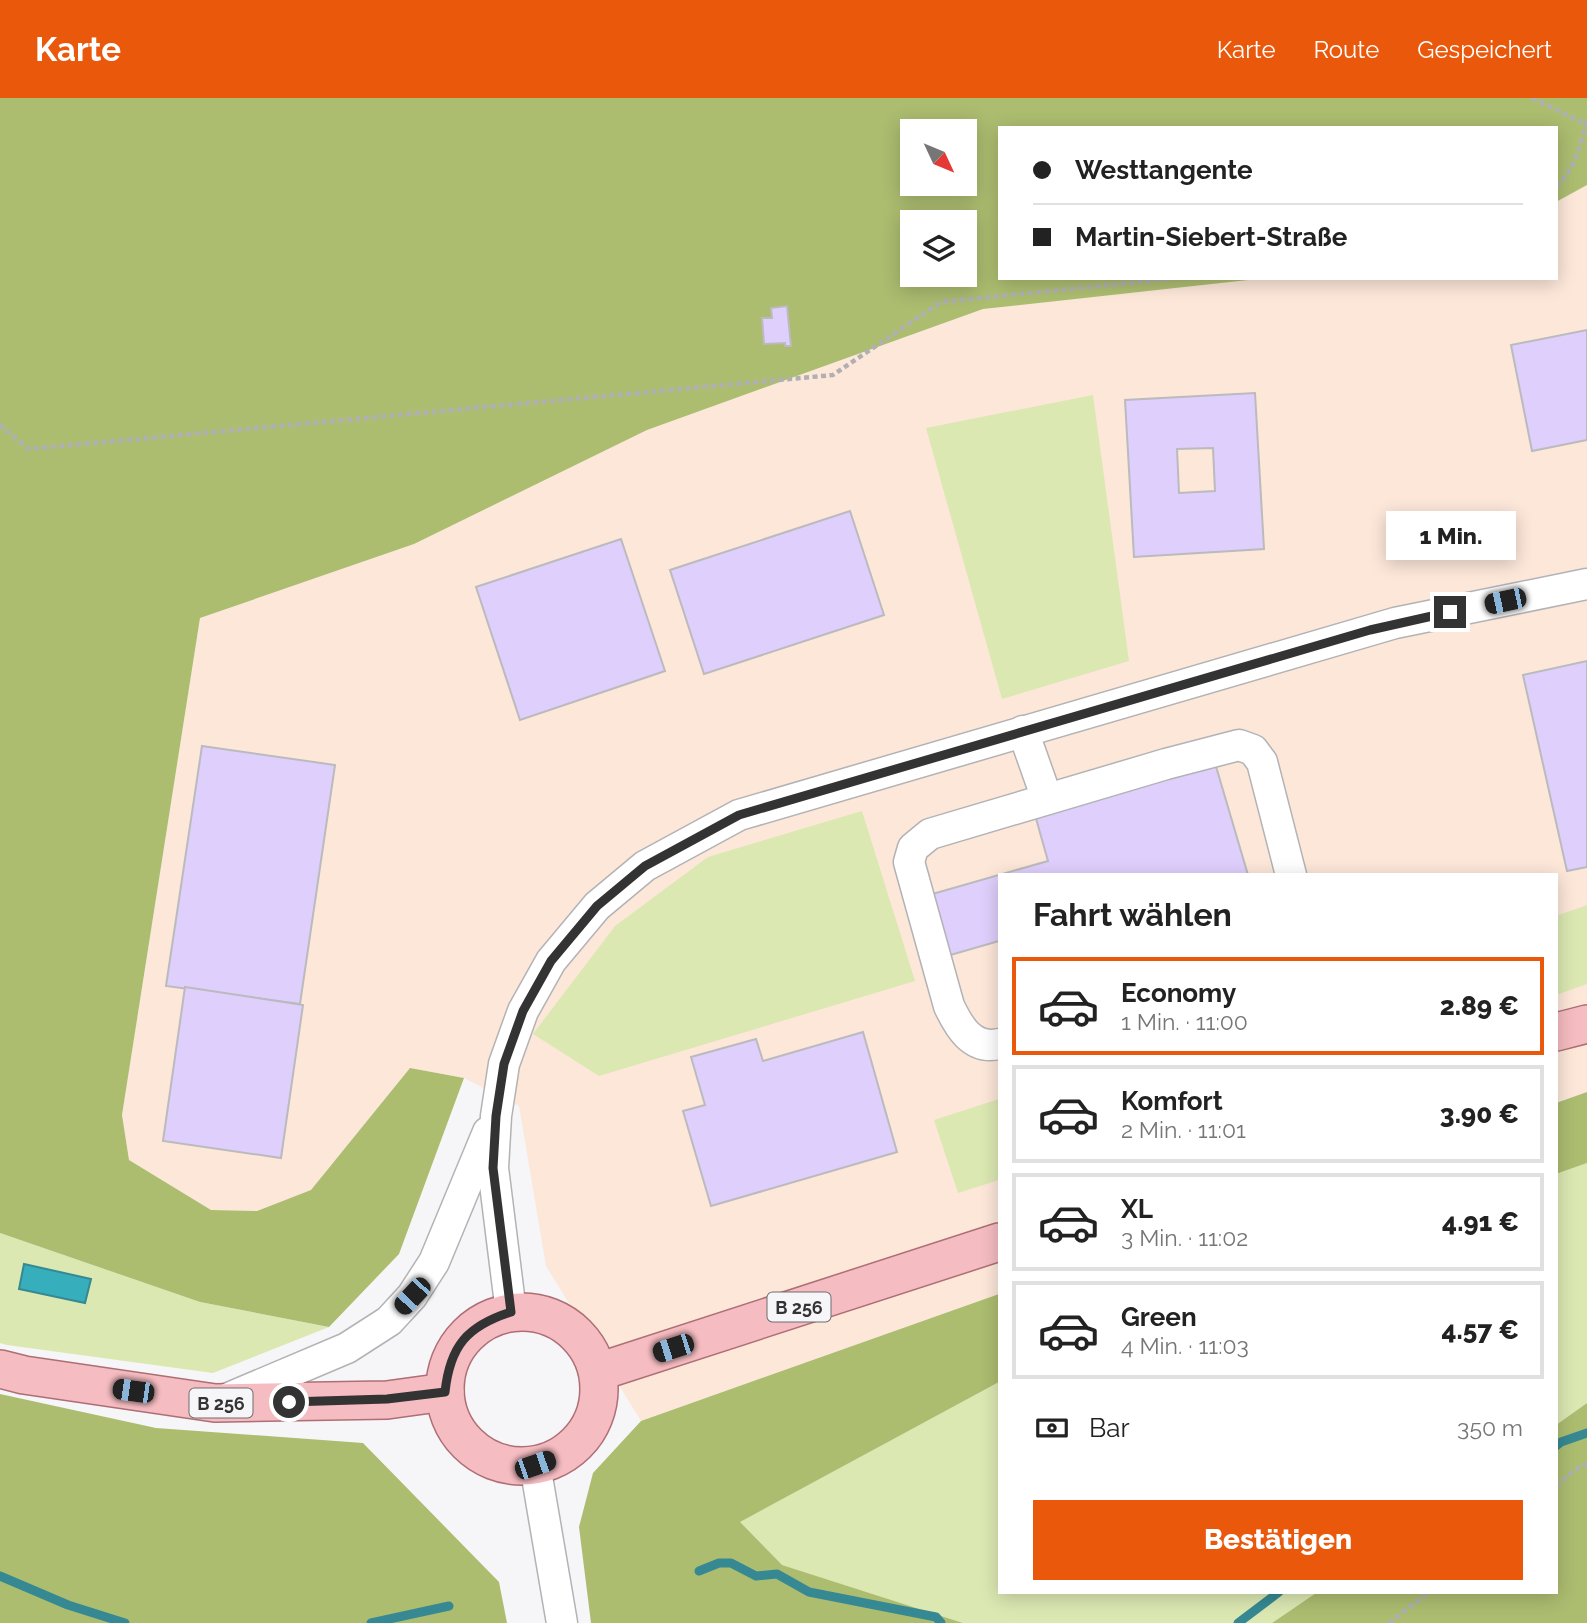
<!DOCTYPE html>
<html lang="de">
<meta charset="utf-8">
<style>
:root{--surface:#fff;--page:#f6f6f6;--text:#222;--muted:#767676;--line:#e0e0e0;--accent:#ea580c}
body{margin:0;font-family:Raleway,sans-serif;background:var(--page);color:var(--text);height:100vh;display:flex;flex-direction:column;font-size:26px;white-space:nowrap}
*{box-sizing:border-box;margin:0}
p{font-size:23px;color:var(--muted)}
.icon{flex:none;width:38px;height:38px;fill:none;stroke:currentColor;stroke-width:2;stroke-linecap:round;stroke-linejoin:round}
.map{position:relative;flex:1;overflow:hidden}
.details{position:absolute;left:998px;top:775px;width:560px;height:721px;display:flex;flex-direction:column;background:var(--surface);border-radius:0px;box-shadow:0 4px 18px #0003}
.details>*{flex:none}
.hud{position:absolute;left:998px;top:28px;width:560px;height:154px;border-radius:0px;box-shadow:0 4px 18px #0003;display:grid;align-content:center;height:154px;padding:0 35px;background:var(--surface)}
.needle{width:46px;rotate:134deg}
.buttons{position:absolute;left:900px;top:21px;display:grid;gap:14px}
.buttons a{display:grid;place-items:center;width:77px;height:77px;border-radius:0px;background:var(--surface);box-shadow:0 4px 18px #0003;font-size:35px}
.end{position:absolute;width:32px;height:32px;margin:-16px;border:9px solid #333334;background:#fff;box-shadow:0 0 0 4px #fff}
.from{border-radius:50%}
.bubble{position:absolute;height:49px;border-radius:0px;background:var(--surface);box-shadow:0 4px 18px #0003;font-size:23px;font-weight:800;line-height:49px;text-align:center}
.car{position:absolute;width:21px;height:42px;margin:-21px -10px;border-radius:9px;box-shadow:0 0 5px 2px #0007;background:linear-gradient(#222 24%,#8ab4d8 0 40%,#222 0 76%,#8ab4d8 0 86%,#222 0)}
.hud b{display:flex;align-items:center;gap:24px;height:66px;font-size:26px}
.hud b+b{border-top:2px solid var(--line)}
.hud i{width:18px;height:18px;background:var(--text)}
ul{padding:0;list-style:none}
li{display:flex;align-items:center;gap:21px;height:98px;margin:0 14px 10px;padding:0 21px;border:4px solid var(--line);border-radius:0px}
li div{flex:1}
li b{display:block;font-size:26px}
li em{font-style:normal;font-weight:800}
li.on{border-color:var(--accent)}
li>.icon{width:63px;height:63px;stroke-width:1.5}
h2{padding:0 35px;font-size:32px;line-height:84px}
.pay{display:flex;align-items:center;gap:18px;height:77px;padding:0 35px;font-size:26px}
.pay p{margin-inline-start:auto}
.button{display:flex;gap:14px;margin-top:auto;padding:14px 35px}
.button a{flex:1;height:80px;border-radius:0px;background:var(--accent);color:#fff;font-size:28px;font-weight:800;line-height:80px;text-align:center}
header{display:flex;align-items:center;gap:42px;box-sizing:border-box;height:98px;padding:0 35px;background:var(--accent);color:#fff}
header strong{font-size:33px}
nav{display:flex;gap:38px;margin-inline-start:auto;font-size:24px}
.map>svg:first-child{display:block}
</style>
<header>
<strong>Karte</strong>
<nav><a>Karte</a><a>Route</a><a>Gespeichert</a></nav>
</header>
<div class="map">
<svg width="1587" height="1525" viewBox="0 0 1587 1525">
<rect width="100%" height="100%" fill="#f6f5f8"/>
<path fill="#fce7d9" d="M1587,87V994L1556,1005V777H999V1196L641,1323L546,1168L519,1008L464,980L410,970L311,1092L257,1113L211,1112L129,1062L122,1017L200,520L414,446L647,332L983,211L1258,180H1556V104Z"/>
<g fill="#dbe8b2">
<path d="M1093,297L1129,563L1002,601L926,330Z"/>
<path d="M862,713L915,883L599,978L533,936L615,828L708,759Z"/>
<path d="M1587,807V886L1556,897V818Z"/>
<path d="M999,1001V1082L958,1095L934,1022Z"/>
<path d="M1587,1065V1305L1556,1327V1076Z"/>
<path d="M0,1135L200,1204L329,1229L213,1275L7,1247L0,1245Z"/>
<path d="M999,1284V1494L1316,1495L1272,1525H963L781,1467L739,1424Z"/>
</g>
<g fill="#acbd70" fill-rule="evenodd">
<path d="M0,0H1587V87L1556,104V30H999V180H1248V182L983,211L647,332L414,446L200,520L122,1017L129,1062L211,1112L257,1113L311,1092L410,970L464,980L399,1156L329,1229L200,1204L0,1135ZM912,33H964V86H912ZM912,124H964V177H912Z"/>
<path d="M1587,994V1065L1556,1076V1005Z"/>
<path d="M999,1196V1284L740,1424L782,1467L963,1525H591L579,1429L593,1375L641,1323Z"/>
<path d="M0,1296L156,1330L363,1345L499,1484L507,1525H0Z"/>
<path d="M1587,1305V1525H1272L1316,1495L1556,1494V1327Z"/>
</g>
<path fill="#37aebb" stroke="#368992" stroke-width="2" d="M24,1166L91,1181L85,1205L19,1191Z"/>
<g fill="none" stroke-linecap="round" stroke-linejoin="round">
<g stroke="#368992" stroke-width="9">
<path d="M1556,1348L1561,1344L1587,1335"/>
<path d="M699,1473L719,1465H731L756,1478L777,1476L809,1494L936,1519L941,1525"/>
<path d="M0,1478L68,1507L125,1525"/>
<path d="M371,1525L449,1508"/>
<path d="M1238,1525L1279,1494"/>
</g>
</g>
<g fill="#dfcffc" stroke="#bbbabd" stroke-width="2" fill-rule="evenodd">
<path d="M787,208L791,248H785V245L764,246L762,220H772L771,210Z"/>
<path d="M1587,232V342L1532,353L1511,247Z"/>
<path d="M1255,295L1264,451L1134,459L1125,302ZM1213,350L1215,393L1179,395L1177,351Z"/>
<path d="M850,413L884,517L704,576L670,472Z"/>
<path d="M621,441L665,573L520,622L476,489Z"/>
<path d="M1587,563V769L1567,773L1523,577Z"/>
<path d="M202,648L335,667L300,906L166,888Z"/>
<path d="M1215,665L1248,777H999V843L947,858L929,797L1048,763L1035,717Z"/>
<path d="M185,889L303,907L281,1060L163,1043Z"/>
<path d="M863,934L897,1054L711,1108L683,1013L705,1007L691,959L756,941L763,963Z"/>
</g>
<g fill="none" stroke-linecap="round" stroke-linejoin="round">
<g stroke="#b3b2b5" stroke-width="33">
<g id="minor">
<path d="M1023,633L1047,701"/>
<path d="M999,946C972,952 959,929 949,908L909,764L913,750L930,736L1166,666L1239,647L1253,652L1262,664L1291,777"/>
<path d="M511,1214L493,1070L496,1018L504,966L523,913L551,863L597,808L645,768L739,717L1395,525L1587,486"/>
<path d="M224,1302L347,1250L389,1223L412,1198L434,1164L488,1034"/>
<path d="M535,1367L562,1525"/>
</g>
</g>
<g stroke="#ad6f75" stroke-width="40">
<g id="major">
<path d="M1556,934L1587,926"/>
<circle cx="522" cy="1291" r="77"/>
<path d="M0,1271L24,1277L215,1305L387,1302L445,1294"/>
<path d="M598,1274L999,1144"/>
</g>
</g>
<g stroke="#b0afb2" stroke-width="4.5" stroke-dasharray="5 3.5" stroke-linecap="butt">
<path d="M1532,0L1586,26"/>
<path d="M1556,89C1577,68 1578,51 1587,23"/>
<path d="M0,327L29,351L833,277L941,204L1178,180"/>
<path d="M1556,1388L1576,1371L1587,1366"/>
<path d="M1389,1525L1429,1494"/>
</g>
<use href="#minor" stroke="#fff" stroke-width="30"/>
<use href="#major" stroke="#f5bcc1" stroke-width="37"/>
</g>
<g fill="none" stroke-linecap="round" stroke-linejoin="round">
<path stroke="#333334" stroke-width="9" d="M289,1304L387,1301L445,1294C450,1248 467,1228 511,1214L493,1070L496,1018L504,966L523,913L551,863L597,808L645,768L739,717L1370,532L1450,514"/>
</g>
<g text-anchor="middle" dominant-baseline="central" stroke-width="6" stroke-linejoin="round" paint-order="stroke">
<g fill="#f6f5f8" stroke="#6e6d6f" stroke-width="2">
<rect x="767.5" y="1194.5" width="63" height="29" rx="5"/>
<rect x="189.5" y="1290.5" width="63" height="29" rx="5"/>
</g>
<g font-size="18" font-weight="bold" fill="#333334">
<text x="799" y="1209">B 256</text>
<text x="221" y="1305">B 256</text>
</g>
</g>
</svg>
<div class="buttons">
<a><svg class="needle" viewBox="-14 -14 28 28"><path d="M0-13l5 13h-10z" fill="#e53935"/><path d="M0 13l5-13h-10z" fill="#767676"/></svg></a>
<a><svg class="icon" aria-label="layers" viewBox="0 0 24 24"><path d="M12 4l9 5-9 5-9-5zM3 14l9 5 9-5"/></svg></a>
</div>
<i class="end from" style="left:289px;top:1304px"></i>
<i class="end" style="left:1450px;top:514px"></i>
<div class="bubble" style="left:1386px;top:413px;width:130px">1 Min.</div>
<i class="car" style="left:1505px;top:503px;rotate:258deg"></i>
<i class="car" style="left:412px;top:1198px;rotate:223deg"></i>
<i class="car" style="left:673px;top:1250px;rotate:252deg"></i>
<i class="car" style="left:133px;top:1293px;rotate:278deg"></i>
<i class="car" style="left:535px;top:1367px;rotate:71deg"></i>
<div class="hud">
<b><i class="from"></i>Westtangente</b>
<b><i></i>Martin-Siebert-Straße</b>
</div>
<section class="details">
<h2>Fahrt wählen</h2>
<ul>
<li class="on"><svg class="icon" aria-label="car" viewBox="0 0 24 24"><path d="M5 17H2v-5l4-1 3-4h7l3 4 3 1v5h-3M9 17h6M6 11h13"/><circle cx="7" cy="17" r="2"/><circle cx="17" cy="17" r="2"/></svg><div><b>Economy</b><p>1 Min. · 11:00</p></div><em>2.89 €</em></li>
<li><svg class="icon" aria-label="car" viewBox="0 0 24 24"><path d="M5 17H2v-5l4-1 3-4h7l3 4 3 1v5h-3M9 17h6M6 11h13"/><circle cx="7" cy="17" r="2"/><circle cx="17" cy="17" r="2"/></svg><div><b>Komfort</b><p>2 Min. · 11:01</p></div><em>3.90 €</em></li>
<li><svg class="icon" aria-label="car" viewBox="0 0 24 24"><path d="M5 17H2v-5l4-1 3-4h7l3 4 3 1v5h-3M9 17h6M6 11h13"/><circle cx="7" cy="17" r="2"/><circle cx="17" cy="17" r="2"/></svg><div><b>XL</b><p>3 Min. · 11:02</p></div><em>4.91 €</em></li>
<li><svg class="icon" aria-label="car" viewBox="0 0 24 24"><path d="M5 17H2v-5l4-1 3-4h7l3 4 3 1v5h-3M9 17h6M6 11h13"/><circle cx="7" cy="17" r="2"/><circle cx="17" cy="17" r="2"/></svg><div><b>Green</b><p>4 Min. · 11:03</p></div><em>4.57 €</em></li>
</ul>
<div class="pay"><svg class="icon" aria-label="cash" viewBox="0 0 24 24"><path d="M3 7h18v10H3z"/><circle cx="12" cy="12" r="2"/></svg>Bar<p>350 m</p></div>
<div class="button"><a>Bestätigen</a></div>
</section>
</div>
